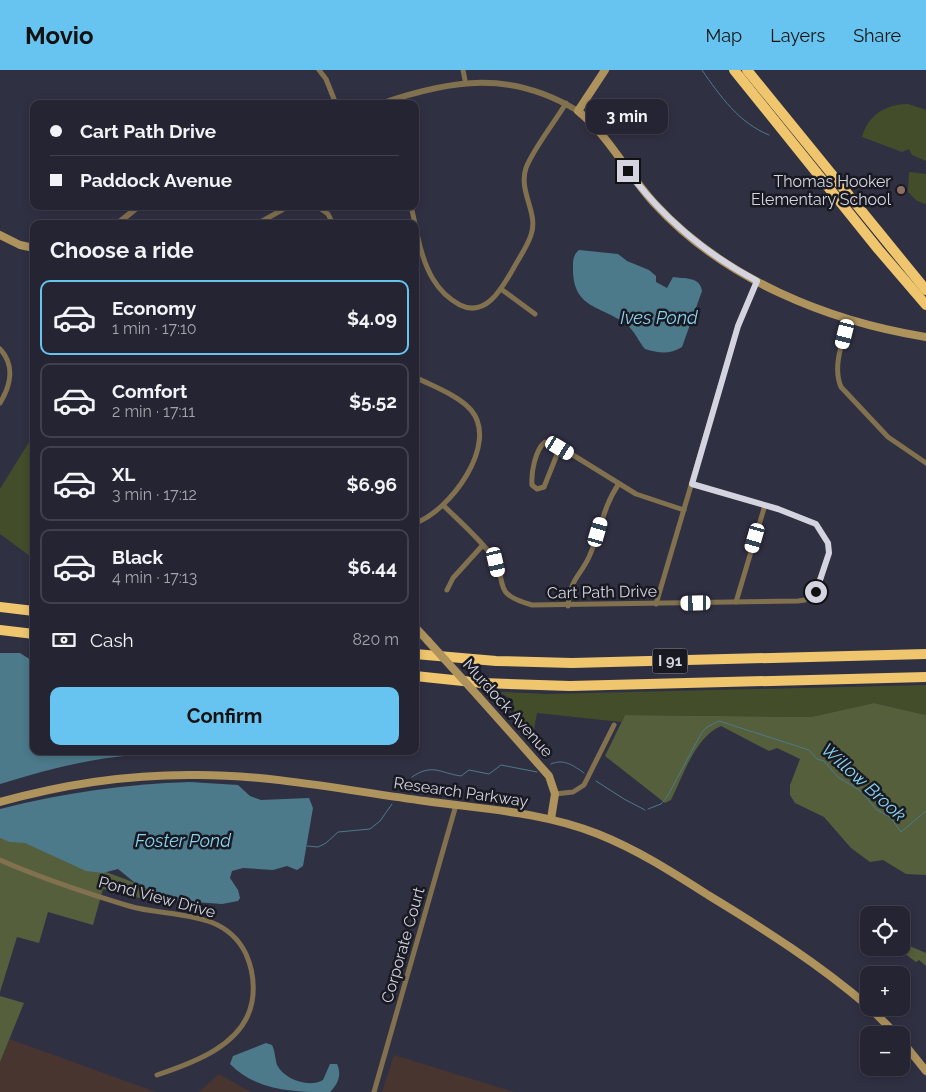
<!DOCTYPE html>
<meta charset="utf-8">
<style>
:root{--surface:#242432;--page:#2c2c3a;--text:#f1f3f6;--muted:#a3a4ac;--line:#41414d;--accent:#67c4f0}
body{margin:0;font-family:Raleway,sans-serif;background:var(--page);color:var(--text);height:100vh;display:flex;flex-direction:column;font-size:19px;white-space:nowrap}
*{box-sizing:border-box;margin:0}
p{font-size:16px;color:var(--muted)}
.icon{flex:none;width:28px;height:28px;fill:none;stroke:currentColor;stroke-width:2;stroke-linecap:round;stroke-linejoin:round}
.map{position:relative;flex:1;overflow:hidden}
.sheet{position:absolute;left:30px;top:150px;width:389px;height:535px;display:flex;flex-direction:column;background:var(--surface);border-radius:10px;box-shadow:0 2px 8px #0003,0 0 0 1px var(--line)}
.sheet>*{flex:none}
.hud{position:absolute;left:30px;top:30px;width:389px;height:110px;border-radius:10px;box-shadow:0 2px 8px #0003,0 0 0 1px var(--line);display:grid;align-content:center;height:110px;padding:0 20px;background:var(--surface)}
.tools{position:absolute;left:860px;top:836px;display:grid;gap:10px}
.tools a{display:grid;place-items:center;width:50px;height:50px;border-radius:10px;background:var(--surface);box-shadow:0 2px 8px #0003,0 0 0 1px var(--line);font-size:25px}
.end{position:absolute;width:22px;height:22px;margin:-11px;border:6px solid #d3d4e0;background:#111;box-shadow:0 0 0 2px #111}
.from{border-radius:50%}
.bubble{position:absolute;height:35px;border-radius:10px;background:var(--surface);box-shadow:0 2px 8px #0003,0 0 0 1px var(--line);font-size:16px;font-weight:700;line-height:35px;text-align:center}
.car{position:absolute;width:15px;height:30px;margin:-15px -8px;border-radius:6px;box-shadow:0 0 4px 1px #0007;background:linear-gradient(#fff 24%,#345 0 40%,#fff 0 76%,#345 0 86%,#fff 0)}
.hud b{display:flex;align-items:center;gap:18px;height:48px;font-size:19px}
.hud b+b{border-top:1px solid var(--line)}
.hud i{width:12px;height:12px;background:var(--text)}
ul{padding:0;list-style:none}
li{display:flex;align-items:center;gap:15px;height:75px;margin:0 10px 8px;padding:0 10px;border:2px solid var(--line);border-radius:10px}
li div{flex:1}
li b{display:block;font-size:19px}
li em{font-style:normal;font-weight:700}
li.current{border-color:var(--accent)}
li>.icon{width:45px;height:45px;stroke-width:1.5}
h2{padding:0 20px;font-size:22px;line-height:60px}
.pay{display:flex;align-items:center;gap:12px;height:55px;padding:0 20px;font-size:19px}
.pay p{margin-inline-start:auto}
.cta{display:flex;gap:10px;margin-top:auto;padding:10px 20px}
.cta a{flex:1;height:58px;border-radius:10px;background:var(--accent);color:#111;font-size:20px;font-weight:700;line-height:58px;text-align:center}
header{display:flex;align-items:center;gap:30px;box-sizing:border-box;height:70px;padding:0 25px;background:var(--accent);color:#111}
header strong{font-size:24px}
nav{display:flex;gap:28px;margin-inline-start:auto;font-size:18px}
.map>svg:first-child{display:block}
</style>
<header>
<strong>Movio</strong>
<nav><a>Map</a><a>Layers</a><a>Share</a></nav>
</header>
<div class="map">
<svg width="926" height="1022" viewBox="0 0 926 1022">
<rect width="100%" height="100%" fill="#303043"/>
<g fill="#48352f">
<path d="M9,969L51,984L156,1022H0V992Z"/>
<path d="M394,985L514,1022H382Z"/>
<path d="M219,1004L251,1022H199Z"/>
</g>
<g fill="#444d2a">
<path d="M908,34L926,40V91L912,85L909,79L902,82L862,67C868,45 886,34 908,34Z"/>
<path d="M909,102L926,104V134L917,131L908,122Z"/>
<path d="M34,364V489L0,464V419Z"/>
<path d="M926,615V645L874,633L811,647L625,645L621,652L537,643L532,671L515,650L513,630L499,622L548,624Z"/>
</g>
<g fill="#555f3b">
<path d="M874,633L926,645V805L906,804L883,790L870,792L851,778L824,747L795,733L790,725V715L800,689L777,678L769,681L721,656C695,667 683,706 671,730L665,733L605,686L625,645L811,647Z"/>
<path d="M0,762L162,823L160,833L103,819L93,855L48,842L39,873L17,867L0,922Z"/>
<path d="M905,874L926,883V896L919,890L916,892L900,880Z"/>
<path d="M0,926L24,933L0,992Z"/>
</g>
<g fill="#4c7a8b">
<path d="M579,180L618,184L627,191L649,200L656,206V212L667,218L673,207C684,209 700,206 702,221L682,277C669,285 659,283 645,279C639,272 634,260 627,255C602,235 572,240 573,197C573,190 573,185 579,180Z"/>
<path d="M0,583H20L34,592V681H194C183,689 153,684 138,685C89,688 46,700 0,714Z"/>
<path d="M190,712L238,715L250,726L261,730L309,728L313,738L303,796L297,800L287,796L273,800L243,798L232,801L230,808L238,820L240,828L238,831L222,834L168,830L134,812L118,799L103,803L86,801L25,773L10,772L0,768V739C63,723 125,714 190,712Z"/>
<path d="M266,973L272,975C275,981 275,988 277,995C285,1010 309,1018 323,1010L330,994H337C342,1005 338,1014 330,1022C295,1022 256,1021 230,994L233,986Z"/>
</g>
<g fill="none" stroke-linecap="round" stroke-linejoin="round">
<g stroke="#4c7a8b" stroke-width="1">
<path d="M702,0C720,26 739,53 769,65"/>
<path d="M551,694C564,688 574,696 584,703"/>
<path d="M412,707C432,693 440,703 461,706L469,700L489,704L501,695L537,702"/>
<path d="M596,711L624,729L645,740"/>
<path d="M648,739L661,734L667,727L702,662L707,657L719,651L809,680L817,689L824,691L838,707L862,722L876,739L891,748L901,762L926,741"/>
<path d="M307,776L318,777L326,773L338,762L370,759L380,751L392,734"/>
</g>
<g stroke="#81714f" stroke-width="5">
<path d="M319,0L326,9L336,34"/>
<path d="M463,0L465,10"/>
<path d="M317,136L328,144L333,154"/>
<path d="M411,136C417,160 420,188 433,209C440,221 449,229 460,235C486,248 502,218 513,199C519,188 527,177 531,165C539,143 518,122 526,98C533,79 555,52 566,33"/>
<path d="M257,154L289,136"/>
<path d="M501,219L535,244"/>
<path d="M849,249C843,271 832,296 841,317L888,367L926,393"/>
<path d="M0,279C15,295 11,315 0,333"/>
<path d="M415,307C432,316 458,325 471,340C500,374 449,442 415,453"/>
<path d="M560,377L544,417L537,419L532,415C531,403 535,380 545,372L560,377L636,424L684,440"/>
<path d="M443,435C457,449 481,470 492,486C510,513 489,523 532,535L798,531L805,530L816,522L829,483L828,473L816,454L778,439L692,414"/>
<path d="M447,520L453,508L482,476"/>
<path d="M736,532L765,435"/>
<path d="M656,534L738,256L757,211"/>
<path d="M568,536C570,509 579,508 589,487C600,463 603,437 618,415"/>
<path d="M555,724L573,722L584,715L614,655"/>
<path d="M0,790C41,808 86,823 129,836C170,848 224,838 246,884C253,900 255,915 252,932C244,975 193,993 157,1005"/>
<path d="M374,1022L456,735"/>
</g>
<g stroke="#81714f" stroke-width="6">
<path d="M380,34C452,9 511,0 578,41"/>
<path d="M117,154L139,136"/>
</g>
<g stroke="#ae935d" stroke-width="8">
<path d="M605,0L578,41C610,67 628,105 655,134C724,209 827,251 926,267"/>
<path d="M0,165L20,175L34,178"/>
<path d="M415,557L428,571"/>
<path d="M478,626L549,706L555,724L551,749"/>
<path d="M0,732C64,714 131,704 198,705C274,705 350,721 425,731C483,739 543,742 598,764C638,780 672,802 708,825C764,859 819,894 869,937"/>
<path d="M870,938L897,965"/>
<path d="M901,970L926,1001"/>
</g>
<g stroke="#efc56e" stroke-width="10">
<path d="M734,0L878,179L926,235"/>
<path d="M747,0L926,220"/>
<path d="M0,537L34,541"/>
<path d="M0,560L34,564"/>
<path d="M415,584L496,591L572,593L926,584"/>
<path d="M415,606L482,613L570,616L926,607"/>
</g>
<path stroke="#ae935d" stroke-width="8" d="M428,571L478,626"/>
</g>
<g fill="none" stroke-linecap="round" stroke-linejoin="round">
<path stroke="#d3d4e0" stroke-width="6" d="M628,101C662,147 706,184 757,211L738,256L692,414L778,439L816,454L828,473L829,483L816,522"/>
</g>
<circle fill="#8d6e63" stroke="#191922" stroke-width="2" cx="901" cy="120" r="5"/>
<g text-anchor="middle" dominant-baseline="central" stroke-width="5" stroke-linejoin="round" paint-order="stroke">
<rect fill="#191922" stroke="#9b9ca7" stroke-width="1" x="652.5" y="578.5" width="35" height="25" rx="4"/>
<g font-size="15" font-weight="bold" fill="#d3d4e0">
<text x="670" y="591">I 91</text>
</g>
<g font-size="16" fill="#d3d4e0" stroke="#191922" text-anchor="end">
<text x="891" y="111">Thomas Hooker<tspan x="891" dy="18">Elementary School</tspan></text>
</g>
<g font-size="16" fill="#d3d4e0" stroke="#191922">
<text transform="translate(602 522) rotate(-1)">Cart Path Drive</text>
<text transform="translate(508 638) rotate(48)">Murdock Avenue</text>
<text transform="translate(461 722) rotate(8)">Research Parkway</text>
<text transform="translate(157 827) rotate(15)">Pond View Drive</text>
<text transform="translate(403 875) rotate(-74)">Corporate Court</text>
</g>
<g font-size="18" font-style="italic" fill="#87d4f1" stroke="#191922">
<text x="659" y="247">Ives Pond</text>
<text transform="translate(864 712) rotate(42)">Willow Brook</text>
<text x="183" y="770">Foster Pond</text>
</g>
</g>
</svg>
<div class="tools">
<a><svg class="icon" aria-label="locate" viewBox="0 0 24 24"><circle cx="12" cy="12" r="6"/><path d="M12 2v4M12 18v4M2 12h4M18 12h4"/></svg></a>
<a>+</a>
<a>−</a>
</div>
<i class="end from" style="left:816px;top:522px"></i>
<i class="end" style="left:628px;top:101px"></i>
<div class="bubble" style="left:586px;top:29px;width:82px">3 min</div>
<i class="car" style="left:845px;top:264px;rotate:194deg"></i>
<i class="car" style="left:560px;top:378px;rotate:121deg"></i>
<i class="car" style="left:598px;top:462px;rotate:16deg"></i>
<i class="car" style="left:755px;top:468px;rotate:196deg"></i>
<i class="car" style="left:496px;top:492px;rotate:167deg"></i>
<i class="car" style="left:696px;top:533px;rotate:269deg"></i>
<div class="hud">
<b><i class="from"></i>Cart Path Drive</b>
<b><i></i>Paddock Avenue</b>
</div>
<section class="sheet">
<h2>Choose a ride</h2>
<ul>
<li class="current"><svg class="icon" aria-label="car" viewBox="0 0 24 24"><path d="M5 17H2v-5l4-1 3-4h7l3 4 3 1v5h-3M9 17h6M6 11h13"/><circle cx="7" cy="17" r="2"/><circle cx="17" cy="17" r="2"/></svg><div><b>Economy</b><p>1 min · 17:10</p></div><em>$4.09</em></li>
<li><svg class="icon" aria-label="car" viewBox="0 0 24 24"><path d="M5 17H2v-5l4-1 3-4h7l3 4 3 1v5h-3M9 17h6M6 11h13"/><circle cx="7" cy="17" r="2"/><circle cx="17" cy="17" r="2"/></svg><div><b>Comfort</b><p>2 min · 17:11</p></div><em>$5.52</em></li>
<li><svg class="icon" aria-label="car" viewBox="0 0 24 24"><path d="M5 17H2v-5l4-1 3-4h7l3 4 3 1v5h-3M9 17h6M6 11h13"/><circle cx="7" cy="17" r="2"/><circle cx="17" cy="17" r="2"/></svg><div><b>XL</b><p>3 min · 17:12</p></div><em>$6.96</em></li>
<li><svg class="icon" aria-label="car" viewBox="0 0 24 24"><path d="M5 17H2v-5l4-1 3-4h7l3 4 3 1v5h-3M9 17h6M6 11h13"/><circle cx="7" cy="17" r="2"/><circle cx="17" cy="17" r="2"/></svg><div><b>Black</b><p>4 min · 17:13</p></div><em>$6.44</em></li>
</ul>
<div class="pay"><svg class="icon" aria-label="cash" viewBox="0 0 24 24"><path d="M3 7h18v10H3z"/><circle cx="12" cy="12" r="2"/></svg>Cash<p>820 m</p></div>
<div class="cta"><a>Confirm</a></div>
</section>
</div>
